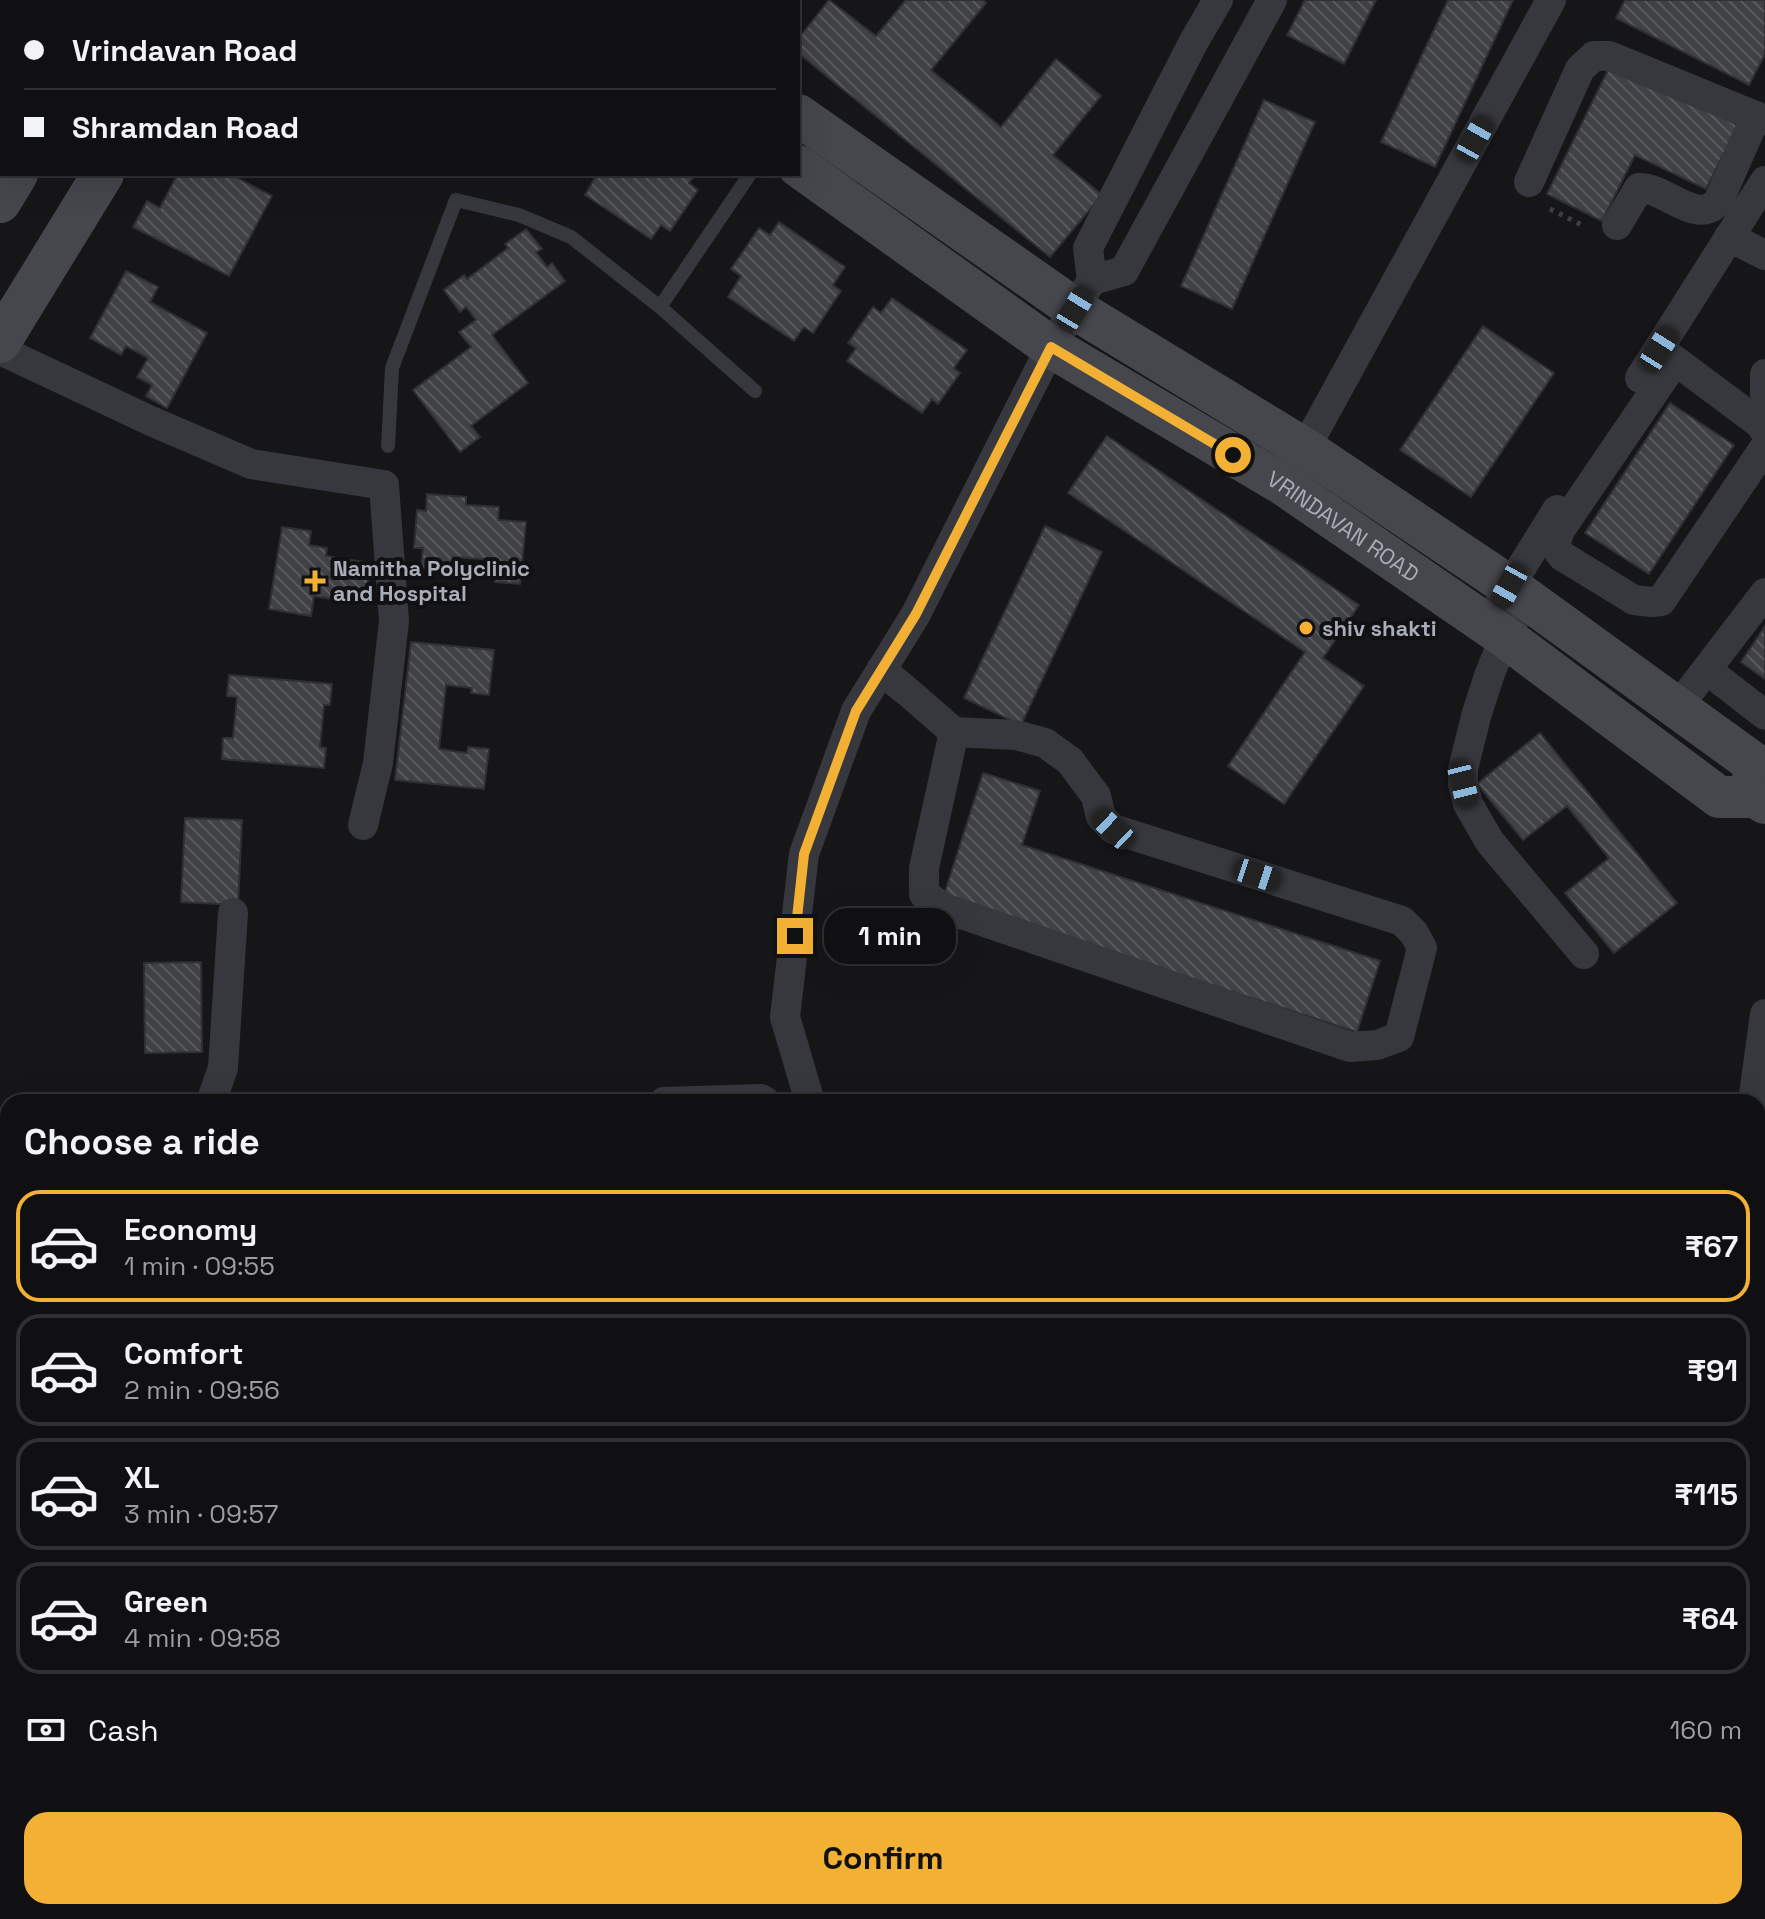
<!DOCTYPE html>
<meta charset="utf-8">
<style>
:root{--surface:#101012;--page:#19191b;--text:#f1f3f6;--muted:#9c9d9f;--line:#303032;--accent:#f2b134}
body{margin:0;font-family:"Space Grotesk",sans-serif;background:var(--page);color:var(--text);height:100vh;display:flex;flex-direction:column;font-size:30px;white-space:nowrap}
*{box-sizing:border-box;margin:0}
p{font-size:26px;color:var(--muted)}
.icon{flex:none;width:44px;height:44px;fill:none;stroke:currentColor;stroke-width:2;stroke-linecap:round;stroke-linejoin:round}
.map{position:relative;flex:1;overflow:hidden}
.sheet{position:absolute;left:0px;top:1094px;width:1766px;height:826px;display:flex;flex-direction:column;background:var(--surface);border-radius:24px 24px 0 0;box-shadow:0 8px 32px #0002,0 0 0 2px var(--line)}
.sheet>*{flex:none}
.top-card{position:absolute;left:0px;top:0px;width:800px;height:176px;box-shadow:0 8px 32px #0002,0 0 0 2px var(--line);display:grid;align-content:center;height:176px;padding:0 24px;background:var(--surface)}
.end{position:absolute;width:36px;height:36px;margin:-18px;border:10px solid #f2b134;background:#111;box-shadow:0 0 0 4px #111}
.from{border-radius:50%}
.bubble{position:absolute;height:56px;border-radius:24px;background:var(--surface);box-shadow:0 8px 32px #0002,0 0 0 2px var(--line);font-size:26px;font-weight:700;line-height:56px;text-align:center}
.car{position:absolute;width:24px;height:48px;margin:-24px -12px;border-radius:10px;box-shadow:0 0 6px 2px #0007;background:linear-gradient(#222 24%,#8ab4d8 0 40%,#222 0 76%,#8ab4d8 0 86%,#222 0)}
.top-card b{display:flex;align-items:center;gap:28px;height:76px;font-size:30px}
.top-card b+b{border-top:2px solid var(--line)}
.top-card i{width:20px;height:20px;background:var(--text)}
ul{padding:0;list-style:none}
li{display:flex;align-items:center;gap:24px;height:112px;margin:0 16px 12px;padding:0 8px;border:4px solid var(--line);border-radius:24px}
li div{flex:1}
li b{display:block;font-size:30px}
li em{font-style:normal;font-weight:700}
li.on{border-color:var(--accent)}
li>.icon{width:72px;height:72px;stroke-width:1.5}
h2{padding:0 24px;font-size:36px;line-height:96px}
.pay{display:flex;align-items:center;gap:20px;height:88px;padding:0 24px;font-size:30px}
.pay p{margin-inline-start:auto}
.button{display:flex;gap:16px;margin-top:auto;padding:16px 24px}
.button a{flex:1;height:92px;border-radius:24px;background:var(--accent);color:#111;font-size:32px;font-weight:700;line-height:92px;text-align:center}
.map>svg:first-child{display:block}
</style>
<div class="map">
<svg width="1765" height="1919" viewBox="0 0 1765 1919">
<defs>
<pattern id="building-back-hatch" width="6" height="6" patternUnits="userSpaceOnUse" patternTransform="scale(2)"><rect width="6" height="6" fill="#404145"/><path d="M-1 5l2 2M0 0l6 6M5-1l2 2" fill="none" stroke="#595a5e"/></pattern>
</defs>
<rect width="100%" height="100%" fill="#161618"/>
<g fill="url(#building-back-hatch)" stroke="#303034" stroke-width="2">
<path d="M359,0H453L452,2H358Z"/>
<path d="M829,0L876,36L906,0H983L986,3L931,70L1001,127L1056,59L1101,96L1053,155L1102,195L1050,257L798,53V39Z"/>
<path d="M1305,0H1376L1344,64L1287,35Z"/>
<path d="M1448,0H1513L1435,167L1381,142Z"/>
<path d="M1625,0H1765V54L1749,85L1616,18Z"/>
<path d="M1611,64L1738,125L1706,189L1635,155L1602,221L1547,194Z"/>
<path d="M1264,100L1315,122L1232,309L1181,286Z"/>
<path d="M170,174H230L272,196L229,276L133,227L147,201L160,208L176,177Z"/>
<path d="M597,174H696L689,183L698,190L670,231L661,225L651,239L585,195Z"/>
<path d="M779,222L845,267L833,285L841,291L813,333L804,327L794,341L728,297L741,276L731,269L759,228L770,235Z"/>
<path d="M526,229L542,249L536,252L547,267L552,263L565,281L492,335L528,383L471,426L480,437L460,452L413,390L471,347L459,332L476,320L466,307L460,312L444,290L464,275L467,279L508,248L505,244Z"/>
<path d="M126,271L158,287L150,302L207,333L167,408L146,396L152,385L137,377L148,358L126,346L121,355L90,338Z"/>
<path d="M892,298L967,350L954,368L960,373L938,404L932,399L922,413L847,361L856,348L848,343L873,307L881,313Z"/>
<path d="M1483,326L1554,373L1471,497L1400,450Z"/>
<path d="M1670,403L1734,445L1649,574L1585,533Z"/>
<path d="M1107,436L1359,605L1323,658L1364,686L1284,804L1228,766L1305,652L1068,493Z"/>
<path d="M427,494L466,497V505L499,507L498,520L526,522L520,584L495,582L497,560L453,557L452,571L421,568L423,548H414L417,510L426,511Z"/>
<path d="M1045,526L1102,552L1021,725L964,698Z"/>
<path d="M282,527L311,531L309,545L327,548L326,556L371,563L364,604L314,596L311,616L269,609Z"/>
<path d="M1765,626V679L1741,662Z"/>
<path d="M411,642L494,650L489,695L471,693L472,688L446,685L439,749L467,753L468,747L489,749L484,789L395,780Z"/>
<path d="M229,675L332,684L330,705H324L320,747L326,748L324,768L222,759L223,738H233L237,697L227,696Z"/>
<path d="M1540,733L1677,903L1614,953L1565,893L1609,858L1567,806L1523,840L1477,784Z"/>
<path d="M983,773L1040,791L1022,845L1380,961L1357,1032L943,898Z"/>
<path d="M185,818L242,820L238,905L181,902Z"/>
<path d="M201,962L202,1052L145,1053L144,963Z"/>
<path d="M0,1119L8,1123V1175L0,1171Z"/>
<path d="M0,1248L8,1252V1285L0,1298Z"/>
<rect x="1758" y="1441" width="7" height="90"/>
<rect x="1758" y="1548" width="7" height="94"/>
<rect x="1758" y="1756" width="7" height="65"/>
</g>
<g fill="none" stroke-linecap="round" stroke-linejoin="round">
<path stroke="#3d3f44" stroke-width="5" stroke-dasharray="4 6" stroke-linecap="butt" d="M1550,209L1584,226"/>
<g stroke="#37383d" stroke-width="14">
<path d="M660,307L750,174"/>
<path d="M388,446L392,368L456,200L519,215L571,237L660,307L755,391"/>
<path d="M1758,1410L1765,1411"/>
</g>
<g stroke="#37383d" stroke-width="30">
<path d="M27,0L32,2"/>
<path d="M0,100H2"/>
<path d="M0,123H2"/>
<path d="M1529,182L1580,69L1594,56H1609L1765,120"/>
<path d="M1617,225L1639,188C1666,187 1698,228 1719,200L1756,116"/>
<path d="M1729,237L1765,255"/>
<path d="M1092,280L1124,271L1272,0"/>
<path d="M0,350L151,421L251,464L384,485L394,621L378,763L363,825"/>
<path d="M1661,350L1759,423L1765,431"/>
<path d="M1675,361L1560,530C1556,541 1554,547 1562,556L1634,600L1652,602L1661,601L1765,447"/>
<path d="M1765,374V394"/>
<path d="M1640,378L1765,181"/>
<path d="M1296,465L1551,0"/>
<path d="M1500,602L1557,510"/>
<path d="M1513,622L1505,637L1490,673L1477,713L1463,769V784L1468,804L1490,842L1584,954"/>
<path d="M881,670L908,692L954,732L924,868V894L944,908L1350,1047L1377,1045L1399,1037L1422,948L1414,933L1402,921L1113,829L1101,817L1096,796L1070,761L1045,743L1016,735L954,732"/>
<path d="M1707,670L1765,715"/>
<path d="M1677,708L1765,593"/>
<path d="M211,1102L223,1068L233,913"/>
<path d="M664,1102L761,1099L766,1102"/>
<path d="M810,1102L785,1017L804,854L856,711L916,614L1051,347L1092,280L1088,248L1193,43L1218,0"/>
<path d="M1753,1102L1765,1014"/>
<path d="M0,1203L8,1207"/>
<path d="M0,1350L8,1354"/>
<path d="M0,1808L8,1811"/>
<path d="M130,1912V1919"/>
<path d="M270,1912L324,1919"/>
<path d="M1196,1912L1197,1919"/>
<path d="M1637,1919L1638,1912"/>
</g>
<g stroke="#45474d" stroke-width="42">
<path d="M567,0L570,2"/>
<path d="M641,0L644,2"/>
<path d="M118,2L120,0"/>
<path d="M207,2L208,0"/>
<path d="M798,115L1075,309L1305,449L1509,586L1752,762L1756,797"/>
<path id="s1" d="M798,166L1051,347L1284,485L1505,637L1719,797H1756L1765,803"/>
<path d="M0,202L17,174"/>
<path d="M0,342L103,174"/>
</g>
</g>
<g fill="none" stroke-linecap="round" stroke-linejoin="round">
<path stroke="#f2b134" stroke-width="10" d="M795,936L804,854L856,711L916,614L1051,347L1233,455"/>
</g>
<g fill="#f2b134" stroke="#111113" stroke-width="3">
<path d="M311 569h8v8h8v8h-8v8h-8v-8h-8v-8h8z"/>
<circle cx="1306" cy="628" r="8"/>
</g>
<g text-anchor="middle" dominant-baseline="central" stroke-width="8" stroke-linejoin="round" paint-order="stroke">
<g font-size="22" fill="#a8adb8" stroke="#111113">
<text stroke="none"><textPath href="#s1" startOffset="654">VRINDAVAN ROAD</textPath></text>
</g>
<g font-size="22" font-weight="bold" fill="#a8adb8" stroke="#111113" text-anchor="start">
<text x="333" y="568">Namitha Polyclinic<tspan x="333" dy="25">and Hospital</tspan></text>
<text x="1322" y="628">shiv shakti</text>
</g>
</g>
</svg>
<i class="end from" style="left:1233px;top:455px"></i>
<i class="end" style="left:795px;top:936px"></i>
<div class="bubble" style="left:824px;top:908px;width:132px">1 min</div>
<i class="car" style="left:1475px;top:139px;rotate:29deg"></i>
<i class="car" style="left:1075px;top:309px;rotate:31deg"></i>
<i class="car" style="left:1659px;top:349px;rotate:32deg"></i>
<i class="car" style="left:1509px;top:586px;rotate:209deg"></i>
<i class="car" style="left:1463px;top:784px;rotate:166deg"></i>
<i class="car" style="left:1113px;top:829px;rotate:313deg"></i>
<i class="car" style="left:1257px;top:875px;rotate:108deg"></i>
<div class="top-card">
<b><i class="from"></i>Vrindavan Road</b>
<b><i></i>Shramdan Road</b>
</div>
<section class="sheet">
<h2>Choose a ride</h2>
<ul>
<li class="on"><svg class="icon" aria-label="car" viewBox="0 0 24 24"><path d="M5 17H2v-5l4-1 3-4h7l3 4 3 1v5h-3M9 17h6M6 11h13"/><circle cx="7" cy="17" r="2"/><circle cx="17" cy="17" r="2"/></svg><div><b>Economy</b><p>1 min · 09:55</p></div><em>₹67</em></li>
<li><svg class="icon" aria-label="car" viewBox="0 0 24 24"><path d="M5 17H2v-5l4-1 3-4h7l3 4 3 1v5h-3M9 17h6M6 11h13"/><circle cx="7" cy="17" r="2"/><circle cx="17" cy="17" r="2"/></svg><div><b>Comfort</b><p>2 min · 09:56</p></div><em>₹91</em></li>
<li><svg class="icon" aria-label="car" viewBox="0 0 24 24"><path d="M5 17H2v-5l4-1 3-4h7l3 4 3 1v5h-3M9 17h6M6 11h13"/><circle cx="7" cy="17" r="2"/><circle cx="17" cy="17" r="2"/></svg><div><b>XL</b><p>3 min · 09:57</p></div><em>₹115</em></li>
<li><svg class="icon" aria-label="car" viewBox="0 0 24 24"><path d="M5 17H2v-5l4-1 3-4h7l3 4 3 1v5h-3M9 17h6M6 11h13"/><circle cx="7" cy="17" r="2"/><circle cx="17" cy="17" r="2"/></svg><div><b>Green</b><p>4 min · 09:58</p></div><em>₹64</em></li>
</ul>
<div class="pay"><svg class="icon" aria-label="cash" viewBox="0 0 24 24"><path d="M3 7h18v10H3z"/><circle cx="12" cy="12" r="2"/></svg>Cash<p>160 m</p></div>
<div class="button"><a>Confirm</a></div>
</section>
</div>
